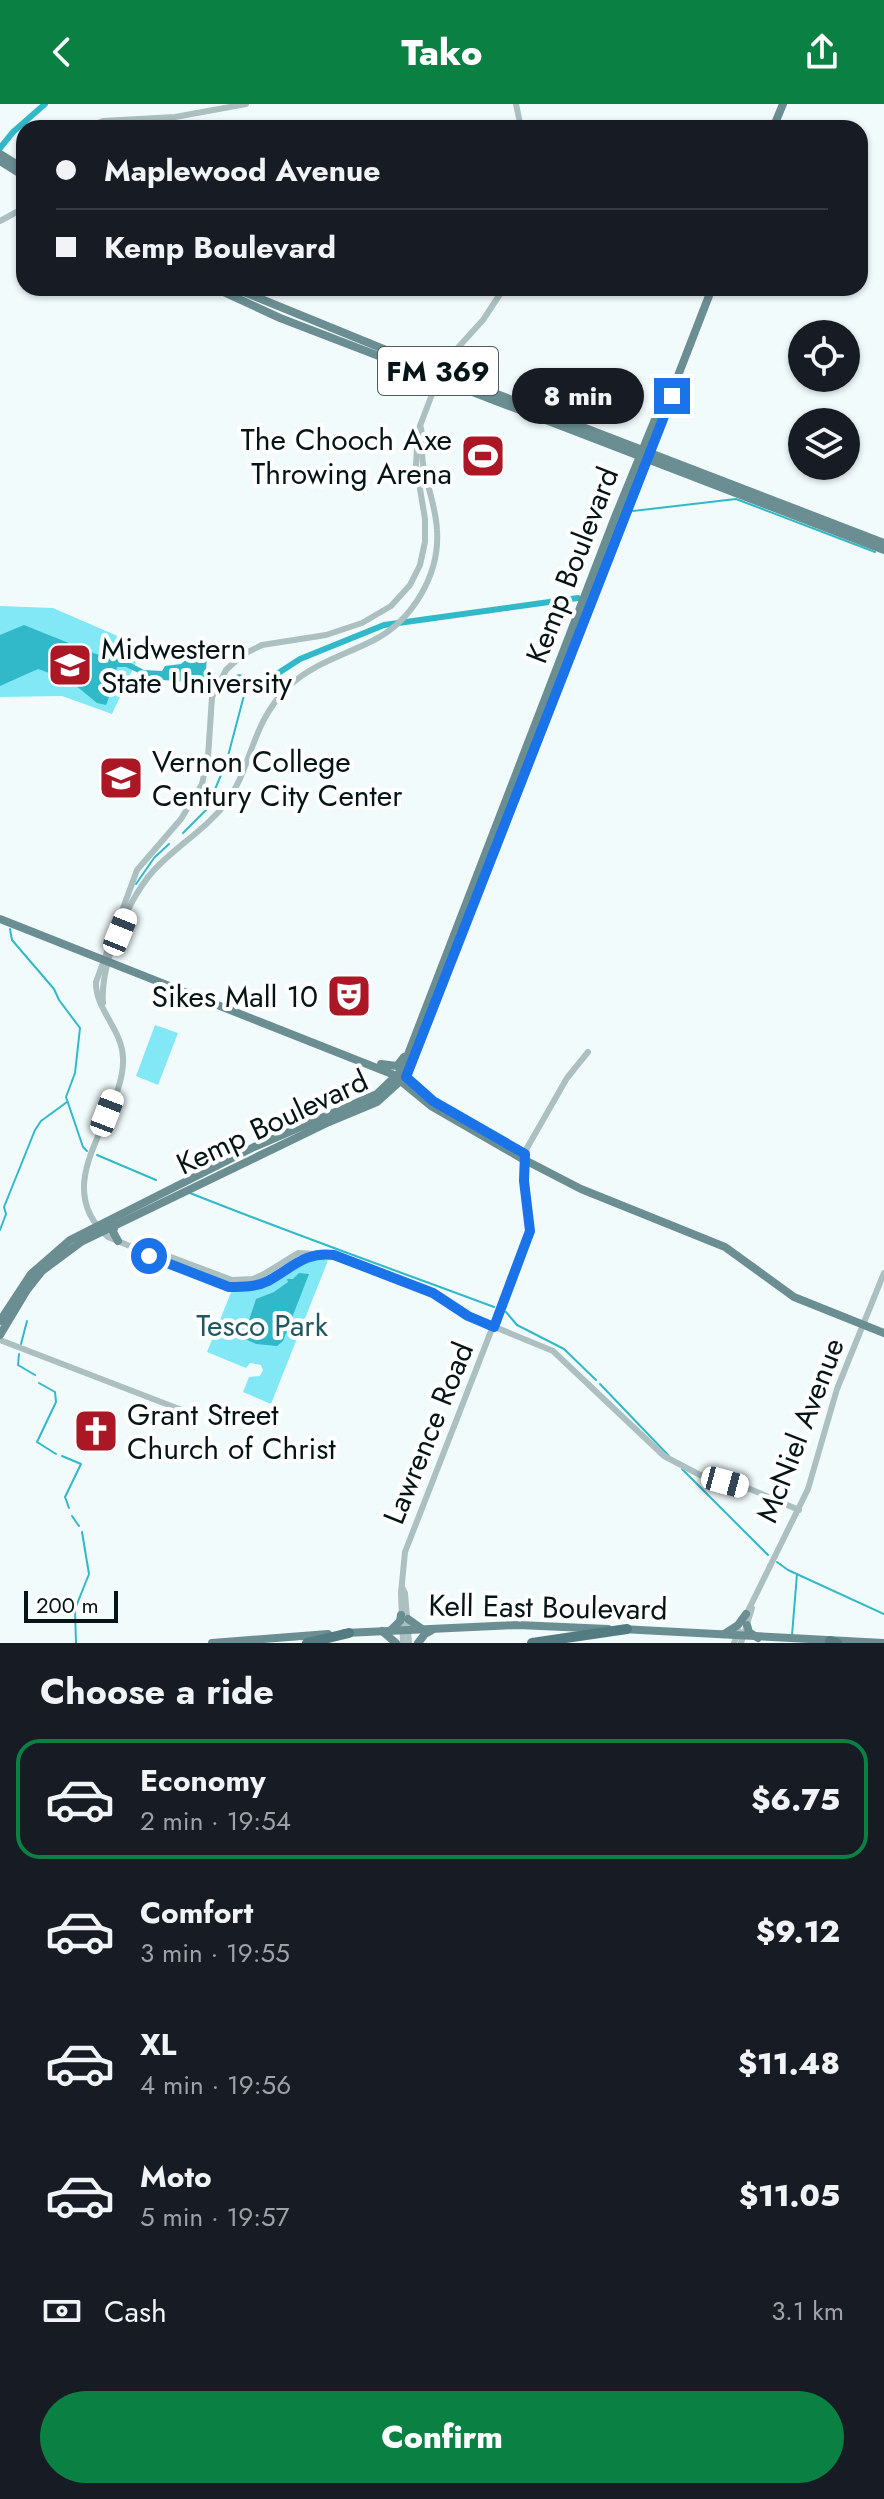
<!DOCTYPE html>
<meta charset="utf-8">
<style>
:root{--surface:#171b24;--page:#242831;--text:#f1f3f6;--muted:#9ea1a6;--line:#363941;--accent:#0b8043}
body{margin:0;font-family:Jost,sans-serif;background:var(--page);color:var(--text);height:100vh;display:flex;flex-direction:column;font-size:30px;white-space:nowrap}
*{box-sizing:border-box;margin:0}
p{font-size:26px;color:var(--muted)}
.icon{flex:none;width:44px;height:44px;fill:none;stroke:currentColor;stroke-width:2;stroke-linecap:round;stroke-linejoin:round}
.map{position:relative;height:1539px;overflow:hidden}
.panel{display:flex;flex-direction:column;background:var(--surface);flex:1}
.panel>*{flex:none}
.hud{position:absolute;left:16px;top:16px;width:852px;height:176px;border-radius:24px;box-shadow:0 2px 6px #0004;display:grid;align-content:center;height:176px;padding:0 40px;background:var(--surface)}
.tools{position:absolute;left:788px;top:216px;display:grid;gap:16px}
.tools a{display:grid;place-items:center;width:72px;height:72px;border-radius:50%;background:var(--surface);box-shadow:0 2px 6px #0004;font-size:40px}
.scale{position:absolute;left:24px;bottom:20px;width:94px;box-sizing:border-box;padding-left:8px;border:4px solid #051517;border-top:0;font-size:22px;line-height:28px;white-space:nowrap;color:#051517;-webkit-text-stroke:6px #fff;paint-order:stroke}
.end{position:absolute;width:36px;height:36px;margin:-18px;border:10px solid #1a73e8;background:#fff;box-shadow:0 0 0 4px #fff}
.from{border-radius:50%}
.bubble{position:absolute;height:56px;border-radius:28px;background:var(--surface);box-shadow:0 2px 6px #0004;font-size:26px;font-weight:800;line-height:56px;text-align:center}
.car{position:absolute;width:24px;height:48px;margin:-24px -12px;border-radius:10px;box-shadow:0 0 6px 2px #0007;background:linear-gradient(#fff 24%,#345 0 40%,#fff 0 76%,#345 0 86%,#fff 0)}
.hud b{display:flex;align-items:center;gap:28px;height:76px;font-size:30px}
.hud b+b{border-top:2px solid var(--line)}
.hud i{width:20px;height:20px;background:var(--text)}
ul{padding:0;list-style:none}
li{display:flex;align-items:center;gap:24px;height:120px;margin:0 16px 12px;padding:0 24px;border:4px solid transparent;border-radius:24px}
li div{flex:1}
li b{display:block;font-size:30px}
li em{font-style:normal;font-weight:800}
li.current{border-color:var(--accent)}
li>.icon{width:72px;height:72px;stroke-width:1.5}
h2{padding:0 40px;font-size:36px;line-height:96px}
.pay{display:flex;align-items:center;gap:20px;height:88px;padding:0 40px;font-size:30px}
.pay p{margin-inline-start:auto}
.cta{display:flex;gap:16px;margin-top:auto;padding:16px 40px}
.cta a{flex:1;height:92px;border-radius:48px;background:var(--accent);color:#fff;font-size:32px;font-weight:800;line-height:92px;text-align:center}
header{display:flex;justify-content:space-between;align-items:center;height:104px;padding:0 40px;background:var(--accent);color:#fff;font-size:36px;font-weight:800}
.map>svg:first-child{display:block}
</style>
<header><svg class="icon" aria-label="back" viewBox="0 0 24 24"><path d="M15 5l-7 7 7 7"/></svg>Tako<svg class="icon" aria-label="share" viewBox="0 0 24 24"><path d="M12 15V3M7 8l5-5 5 5M5 13v7h14v-7"/></svg></header>
<div class="map">
<svg width="884" height="1539" viewBox="0 0 884 1539">
<rect width="100%" height="100%" fill="#f2fbfc"/>
<g fill="#83e8f6">
<path d="M0,502L53,504L143,543L112,610L62,592L0,593Z"/>
<path d="M155,921L178,929L158,981L136,972Z"/>
<path d="M319,1154L328,1155L327,1159L271,1300L243,1288L249,1273L260,1272L263,1266L261,1261L250,1259L246,1264L207,1248L232,1186C276,1185 281,1160 319,1154Z"/>
</g>
<g fill="#31b9ca">
<path d="M24,521L96,550L125,556L144,566L162,567L165,562L181,560L191,551L202,548L207,550L206,568L210,573L225,575L239,570L266,577C252,582 237,575 224,581L151,575L126,563H117C115,571 109,596 106,601L97,599L69,576L38,565L0,582V531Z"/>
<path d="M299,1169L309,1170L283,1237L277,1242L256,1240L243,1234L256,1195L274,1188L288,1178L287,1175H293Z"/>
</g>
<g fill="none" stroke-linecap="round" stroke-linejoin="round">
<g stroke="#31b9ca" stroke-width="2">
<path d="M633,407L736,395L875,448"/>
<path d="M228,652L247,580"/>
<path d="M183,729L207,705L225,661"/>
<path d="M136,780L154,754L169,740"/>
<path d="M10,825L12,836L54,885L59,896L80,924L75,969L66,993L83,1043L87,1047"/>
<path d="M97,1051L156,1076"/>
<path d="M190,1089C290,1129 392,1165 494,1203"/>
<path d="M0,1126L6,1110L4,1103L35,1026L41,1017L67,998"/>
<path d="M506,1208L517,1221L564,1245L596,1276"/>
<path d="M21,1240L27,1217"/>
<path d="M19,1250L18,1261L35,1271"/>
<path d="M39,1279L55,1288L56,1298L37,1338L56,1350"/>
<path d="M600,1280L669,1352"/>
<path d="M62,1352L81,1360L65,1393L69,1404"/>
<path d="M682,1365L768,1451"/>
<path d="M72,1412L79,1422"/>
<path d="M777,1458L788,1466L884,1510"/>
<path d="M792,1531L797,1470"/>
<path d="M76,1539L75,1505L89,1470L82,1428"/>
</g>
<g stroke="#31b9ca" stroke-width="6">
<path d="M0,44L13,28L45,0"/>
<path d="M261,577H266L300,555L384,521L578,494"/>
</g>
<g stroke="#acbfc1" stroke-width="6">
<path d="M516,0L521,24"/>
<path d="M85,24L103,17L175,13L246,0"/>
<path d="M0,117L24,104"/>
<path d="M103,899C100,859 130,789 159,761C181,739 207,724 226,699C253,662 250,620 289,582C314,559 345,551 374,536C413,516 440,470 437,426C436,403 427,382 423,360C421,348 423,336 421,324"/>
<path d="M139,1145L152,1146L232,1176L253,1175L264,1170L298,1149L334,1151L433,1189L468,1212L553,1247L664,1352L700,1371L750,1385L799,1406"/>
<path d="M317,1149L295,1158L266,1178L254,1182L229,1183L108,1133C45,1078 126,1011 123,954C122,925 95,905 96,878L137,766L181,715L202,680L208,653L212,593L226,566L242,551L262,541L326,531L362,519L391,502L410,481L420,461L425,438V415L416,361L418,327L444,259L483,216L504,184"/>
<path d="M0,1236L187,1308"/>
<path d="M402,1483L405,1489L409,1539"/>
<path d="M745,1513L808,1385L837,1285L884,1169"/>
<path d="M403,1539L401,1489L405,1448L530,1127L523,1068L527,1044L567,974L588,948"/>
<path d="M734,1539L739,1527"/>
<path d="M741,1539L752,1504"/>
</g>
<g stroke="#6b8e93" stroke-width="8">
<path d="M773,24L783,0"/>
<path d="M0,50L24,65"/>
<path d="M0,57L24,72"/>
<path d="M215,184L280,214L884,446"/>
<path d="M234,184L440,268L884,439"/>
<path d="M0,815L392,970L431,1002L521,1054L581,1085L725,1143L794,1193L884,1229"/>
<path d="M381,960L397,962L404,953"/>
<path d="M115,1121L113,1128L118,1137"/>
<path d="M0,1217L31,1170L70,1136L254,1043L377,990L402,966L615,413L665,291L672,287"/>
<path d="M0,1231L27,1186L42,1167L81,1138L329,1018L377,998L407,971L712,184"/>
<path d="M408,1515L422,1525"/>
<path d="M747,1521L749,1528L758,1534"/>
<path d="M621,1525L884,1539"/>
<path d="M391,1526L400,1517L401,1511"/>
<path d="M382,1527L396,1539"/>
<path d="M345,1529L518,1521L608,1525"/>
<path d="M724,1530L738,1521L746,1510"/>
<path d="M212,1539L328,1530"/>
<path d="M418,1539L425,1530L432,1526"/>
</g>
<g stroke="#537c82" stroke-width="10">
<path d="M830,1537L837,1539"/>
<path d="M307,1539L349,1529"/>
<path d="M532,1539L627,1525"/>
</g>
</g>
<g fill="none" stroke-linecap="round" stroke-linejoin="round">
<path stroke="#1a73e8" stroke-width="10" d="M149,1152L229,1183C243,1183 256,1183 268,1177C292,1164 305,1147 334,1151L433,1189L468,1212L494,1223L530,1127L524,1077L525,1050L433,997L406,973L672,292"/>
</g>
<defs>
<g id="stadium-square" transform="scale(2.3)"><rect x="-9" y="-9" width="18" height="18" rx="4" fill="#ab1724" stroke="#fff"/><path d="M0-5a6.5 5 0 1 0 0 10a6.5 5 0 1 0 0-10ZM-3.5-1.8h7v3.6h-7Z" fill="#fff"/></g>
<g id="university-square" transform="scale(2.3)"><rect x="-9" y="-9" width="18" height="18" rx="4" fill="#ab1724" stroke="#fff"/><path d="M0-5L7-2L0 1L-7-2ZM-4 1L0 2.5L4 1V4Q0 6-4 4Z" fill="#fff"/></g>
<g id="theatre-square" transform="scale(2.3)"><rect x="-9" y="-9" width="18" height="18" rx="4" fill="#ab1724" stroke="#fff"/><path d="M-5-5.5Q0-4 5-5.5V0Q5 5 0 6Q-5 5-5 0ZM-3.3-2.5H-1v1.5H-3.3ZM1-2.5H3.3v1.5H1ZM-2.8 1Q0 5.5 2.8 1Z" fill="#fff"/></g>
<g id="church-square" transform="scale(2.3)"><rect x="-9" y="-9" width="18" height="18" rx="4" fill="#ab1724" stroke="#fff"/><path d="M-1.2-6h2.4v3.5h3.3v2.4h-3.3V6h-2.4V-.1h-3.3v-2.4h3.3Z" fill="#fff"/></g>
</defs>
<g fill-rule="evenodd">
<use href="#stadium-square" x="483" y="352"/>
<use href="#university-square" x="70" y="561"/>
<use href="#university-square" x="121" y="674"/>
<use href="#theatre-square" x="349" y="892"/>
<use href="#church-square" x="96" y="1327"/>
</g>
<g text-anchor="middle" dominant-baseline="central" stroke-width="8" stroke-linejoin="round" paint-order="stroke">
<rect fill="#fff" stroke="#505b5d" stroke-width="2" x="378" y="243" width="120" height="48" rx="6"/>
<g font-size="28" font-weight="bold" fill="#051517">
<text x="438" y="267">FM 369</text>
</g>
<g font-size="30" fill="#051517" stroke="#fff" text-anchor="start">
<text x="452" y="335" text-anchor="end">The Chooch Axe<tspan x="452" dy="34">Throwing Arena</tspan></text>
<text x="101" y="544">Midwestern<tspan x="101" dy="34">State University</tspan></text>
<text x="152" y="657">Vernon College<tspan x="152" dy="34">Century City Center</tspan></text>
<text x="318" y="892" text-anchor="end">Sikes Mall 10</text>
<text x="127" y="1310">Grant Street<tspan x="127" dy="34">Church of Christ</tspan></text>
</g>
<g font-size="30" fill="#051517" stroke="#fff">
<text transform="translate(572 461) rotate(-69)">Kemp Boulevard</text>
<text transform="translate(272 1018) rotate(-25)">Kemp Boulevard</text>
<text transform="translate(800 1326) rotate(-69)">McNiel Avenue</text>
<text transform="translate(428 1329) rotate(-68)">Lawrence Road</text>
<text transform="translate(548 1503) rotate(1)">Kell East Boulevard</text>
</g>
<g font-size="30" fill="#21575e" stroke="#fff">
<text x="262" y="1221">Tesco Park</text>
</g>
</g>
</svg>
<div class="tools">
<a><svg class="icon" aria-label="locate" viewBox="0 0 24 24"><circle cx="12" cy="12" r="6"/><path d="M12 2v4M12 18v4M2 12h4M18 12h4"/></svg></a>
<a><svg class="icon" aria-label="layers" viewBox="0 0 24 24"><path d="M12 4l9 5-9 5-9-5zM3 14l9 5 9-5"/></svg></a>
</div>
<div class="scale">200 m</div>
<i class="end from" style="left:149px;top:1152px"></i>
<i class="end" style="left:672px;top:292px"></i>
<div class="bubble" style="left:512px;top:264px;width:132px">8 min</div>
<i class="car" style="left:120px;top:828px;rotate:22deg"></i>
<i class="car" style="left:107px;top:1009px;rotate:21deg"></i>
<i class="car" style="left:725px;top:1378px;rotate:105deg"></i>
<div class="hud">
<b><i class="from"></i>Maplewood Avenue</b>
<b><i></i>Kemp Boulevard</b>
</div>
</div>
<section class="panel">
<h2>Choose a ride</h2>
<ul>
<li class="current"><svg class="icon" aria-label="car" viewBox="0 0 24 24"><path d="M5 17H2v-5l4-1 3-4h7l3 4 3 1v5h-3M9 17h6M6 11h13"/><circle cx="7" cy="17" r="2"/><circle cx="17" cy="17" r="2"/></svg><div><b>Economy</b><p>2 min · 19:54</p></div><em>$6.75</em></li>
<li><svg class="icon" aria-label="car" viewBox="0 0 24 24"><path d="M5 17H2v-5l4-1 3-4h7l3 4 3 1v5h-3M9 17h6M6 11h13"/><circle cx="7" cy="17" r="2"/><circle cx="17" cy="17" r="2"/></svg><div><b>Comfort</b><p>3 min · 19:55</p></div><em>$9.12</em></li>
<li><svg class="icon" aria-label="car" viewBox="0 0 24 24"><path d="M5 17H2v-5l4-1 3-4h7l3 4 3 1v5h-3M9 17h6M6 11h13"/><circle cx="7" cy="17" r="2"/><circle cx="17" cy="17" r="2"/></svg><div><b>XL</b><p>4 min · 19:56</p></div><em>$11.48</em></li>
<li><svg class="icon" aria-label="car" viewBox="0 0 24 24"><path d="M5 17H2v-5l4-1 3-4h7l3 4 3 1v5h-3M9 17h6M6 11h13"/><circle cx="7" cy="17" r="2"/><circle cx="17" cy="17" r="2"/></svg><div><b>Moto</b><p>5 min · 19:57</p></div><em>$11.05</em></li>
</ul>
<div class="pay"><svg class="icon" aria-label="cash" viewBox="0 0 24 24"><path d="M3 7h18v10H3z"/><circle cx="12" cy="12" r="2"/></svg>Cash<p>3.1 km</p></div>
<div class="cta"><a>Confirm</a></div>
</section>
